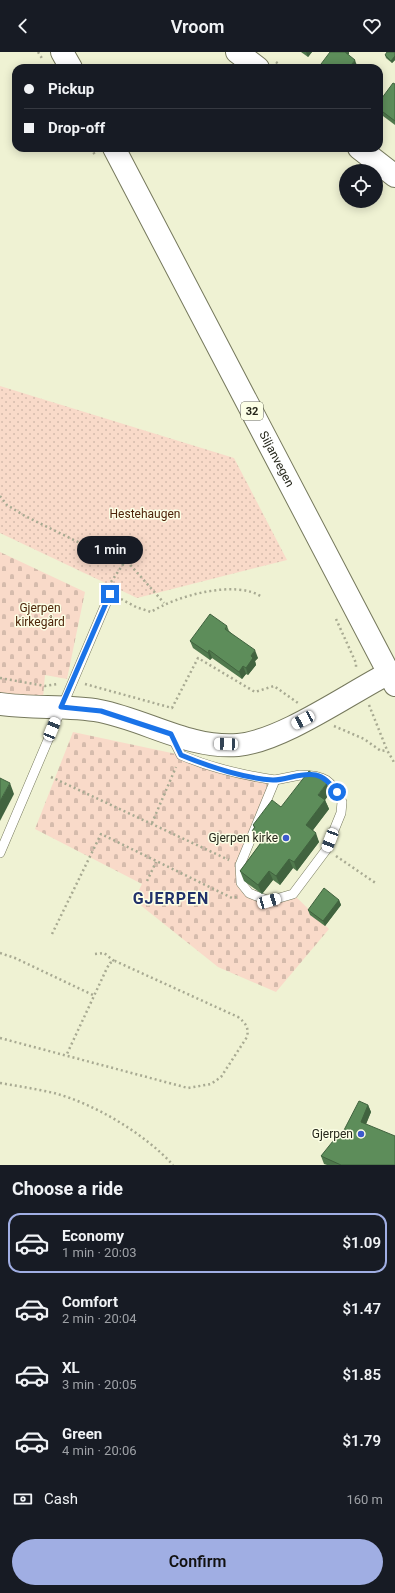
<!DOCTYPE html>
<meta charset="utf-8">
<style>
:root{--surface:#171b24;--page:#20242c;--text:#f1f3f6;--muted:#9ea1a6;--line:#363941;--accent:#a0aee3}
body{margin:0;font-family:Roboto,sans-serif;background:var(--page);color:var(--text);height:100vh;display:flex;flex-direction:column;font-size:15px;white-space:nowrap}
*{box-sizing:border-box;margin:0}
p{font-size:13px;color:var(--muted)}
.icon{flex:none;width:22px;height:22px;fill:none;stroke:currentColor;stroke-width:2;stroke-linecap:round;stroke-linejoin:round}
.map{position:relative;height:1113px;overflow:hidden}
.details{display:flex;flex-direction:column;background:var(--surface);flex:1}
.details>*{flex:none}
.hud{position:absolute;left:12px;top:12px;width:371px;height:88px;border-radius:12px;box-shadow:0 2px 10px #0003;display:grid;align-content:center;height:88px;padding:0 12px;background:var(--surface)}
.fabs{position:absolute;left:339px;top:112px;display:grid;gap:8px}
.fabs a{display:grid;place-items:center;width:44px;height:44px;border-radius:50%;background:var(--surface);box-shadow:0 2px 10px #0003;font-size:20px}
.end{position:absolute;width:18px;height:18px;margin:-9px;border:5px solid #1a73e8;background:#fff;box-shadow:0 0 0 2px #fff}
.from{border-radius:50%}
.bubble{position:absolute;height:28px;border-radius:14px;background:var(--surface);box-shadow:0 2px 10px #0003;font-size:13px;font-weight:600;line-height:28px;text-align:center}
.car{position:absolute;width:12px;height:24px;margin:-12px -6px;border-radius:5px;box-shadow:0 0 3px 1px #0007;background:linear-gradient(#fff 24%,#345 0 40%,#fff 0 76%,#345 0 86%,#fff 0)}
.hud b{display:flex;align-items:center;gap:14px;height:38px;font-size:15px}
.hud b+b{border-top:1px solid var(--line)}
.hud i{width:10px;height:10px;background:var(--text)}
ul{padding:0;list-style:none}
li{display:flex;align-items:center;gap:12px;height:60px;margin:0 8px 6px;padding:0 4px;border:2px solid transparent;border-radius:12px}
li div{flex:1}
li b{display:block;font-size:15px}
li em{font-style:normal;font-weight:600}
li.selected{border-color:var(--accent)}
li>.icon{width:36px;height:36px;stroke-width:1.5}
h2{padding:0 12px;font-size:18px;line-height:48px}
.pay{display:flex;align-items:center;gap:10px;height:44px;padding:0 12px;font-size:15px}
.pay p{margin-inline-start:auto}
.cta{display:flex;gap:8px;margin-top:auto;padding:8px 12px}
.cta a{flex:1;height:46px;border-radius:24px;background:var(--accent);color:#111;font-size:16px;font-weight:600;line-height:46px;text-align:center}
header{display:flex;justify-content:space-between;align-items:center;height:52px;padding:0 12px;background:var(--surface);font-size:18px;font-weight:600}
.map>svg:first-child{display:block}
</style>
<header><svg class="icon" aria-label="back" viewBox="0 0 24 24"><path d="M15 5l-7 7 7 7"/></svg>Vroom<svg class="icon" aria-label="heart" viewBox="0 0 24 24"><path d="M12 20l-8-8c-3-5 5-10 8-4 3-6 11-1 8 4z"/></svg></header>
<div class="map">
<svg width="395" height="1113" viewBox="0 0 395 1113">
<defs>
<pattern id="cemetery-stones" width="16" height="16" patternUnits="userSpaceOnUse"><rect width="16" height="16" fill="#f9dac9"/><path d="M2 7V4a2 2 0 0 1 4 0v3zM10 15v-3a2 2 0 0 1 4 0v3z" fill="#d5bbac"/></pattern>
<pattern id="park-dots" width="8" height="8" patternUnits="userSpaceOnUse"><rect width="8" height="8" fill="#f9dac9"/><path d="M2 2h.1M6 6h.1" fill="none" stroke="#d5bbac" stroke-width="1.8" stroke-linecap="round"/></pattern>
</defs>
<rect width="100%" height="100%" fill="#eff2d3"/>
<g fill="url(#cemetery-stones)">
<path d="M0,500L85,540L67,627L45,623L43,646L0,641Z"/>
<path d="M73,680L181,703L275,728L240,813L249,841L269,849L293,842L329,877L276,940L218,915L134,848L142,832L35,777Z"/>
</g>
<path fill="url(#park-dots)" d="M0,334L234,406L287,508L137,546L0,481Z"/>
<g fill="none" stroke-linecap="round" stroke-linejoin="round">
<g stroke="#76795d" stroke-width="10">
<g id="service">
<path d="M172,685L181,703C211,716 242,723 275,728"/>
<path d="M300,723C325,723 331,728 342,750L341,761L326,798L293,842L269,849L249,841L241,831L240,813L275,728Z"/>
<path d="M0,801L110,542"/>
</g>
</g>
<g stroke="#76795d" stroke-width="24">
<path id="tertiary" d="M0,652C33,657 67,653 100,659C146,668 190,697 238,693C282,689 348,642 389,621"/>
</g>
<g stroke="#76795d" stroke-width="24">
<g id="secondary">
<path d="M237,0L258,16"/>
<path d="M359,96L395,124"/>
</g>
</g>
<g stroke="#76795d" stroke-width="24">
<g id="primary">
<path d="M62,0L71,16"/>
<path id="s1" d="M114,96L395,633"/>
</g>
</g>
<g stroke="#a8aa92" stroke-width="2.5" stroke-dasharray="2 3" stroke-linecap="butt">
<path d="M38,0L43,8"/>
<path d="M276,10L284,16"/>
<path d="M91,96L95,103"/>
<path d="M0,444L7,453L25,464L80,491L107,497L126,508L164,551"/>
<path d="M111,530L126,508"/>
<path d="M121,547L136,555L151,560C176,544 236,527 262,545"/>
<path d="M336,567L356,611V617"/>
<path d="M0,626L45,634L58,632"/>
<path d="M85,632L172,656L198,606L255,640L274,634L298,651"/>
<path d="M369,653L387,698L395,712"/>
<path d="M334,674L364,687L381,699L387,698"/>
<path d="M51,725L229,808"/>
<path d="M152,771L176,715"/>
<path d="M336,804L377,832"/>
<path d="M147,829L156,810"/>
<path d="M52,882L101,782L232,846L237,845"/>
<path d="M0,901L15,906L95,944"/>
<path d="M95,902L104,901L114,909"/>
<path d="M0,986L188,1036L211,1032L221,1025L247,985C249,976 246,971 238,965L115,909L110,911L107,916L66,1004"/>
<path d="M0,1031C18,1034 36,1037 54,1041C95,1052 145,1082 173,1113"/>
</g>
<use href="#service" stroke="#fff" stroke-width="9"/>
<use href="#tertiary" stroke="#fff" stroke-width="22"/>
<use href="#secondary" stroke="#fff" stroke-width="22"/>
<use href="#primary" stroke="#fff" stroke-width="22"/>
</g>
<g fill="#50794d">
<path d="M301,0H312L308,5Z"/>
<path d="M395,0V8L392,11L386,6L385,3Z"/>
<path d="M395,32V73L379,61V50Z"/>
<path d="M227,574L229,579L258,606L255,609L256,613L248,623L246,622L242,627L212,606L210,608L193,596L190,589Z"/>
<path d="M330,741L325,748L329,757L313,778L319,790L297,819L293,816L280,833L273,828L262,842L244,829L240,819L260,792L255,788L252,779L254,776L253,773L281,755Z"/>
<path d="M339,848L341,853L325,874L310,863L308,858Z"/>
<path d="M368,1053L371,1060L366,1072L395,1113H327L324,1112L321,1104Z"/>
</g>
<g fill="#41633f">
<path d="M306,0H312L308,5Z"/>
<path d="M345,0H349V2L346,5Z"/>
<path d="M395,4V8L392,11L391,9Z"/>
<path d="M355,8L357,14L355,16H349Z"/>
<path d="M209,598L212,606L210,608L208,601Z"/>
<path d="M255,598L258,606L255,609L256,613L248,623L246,616L251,604Z"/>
<path d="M243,614L246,622L242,627L239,620Z"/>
<path d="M10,731L14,742L0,769V749Z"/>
<path d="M327,731L330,741L322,752L318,743Z"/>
<path d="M325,748L329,757L310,782L306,773Z"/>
<path d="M316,781L319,790L297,819L294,810Z"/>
<path d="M289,807L293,816L280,833L276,824Z"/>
<path d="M269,819L273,828L262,842L258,833Z"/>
<path d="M339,848L341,853L325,874L323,869Z"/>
<path d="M368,1053L371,1060L364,1077L361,1070Z"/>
</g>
<g fill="#5d8d5a" stroke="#41633f">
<path d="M330,0H345L355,8L349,16H318Z"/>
<path d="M387,0H395V4L391,9L385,3Z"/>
<path d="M356,12L361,16H353Z"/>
<path d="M393,31L395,32V69L379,57V50Z"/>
<path d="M210,562L227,574L225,577L255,598L251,604L253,606L246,616L243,614L239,620L209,598L208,601L190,589Z"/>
<path d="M309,719L327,731L318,743L325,748L306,773L316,781L294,810L289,807L276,824L269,819L258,833L240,819L263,788L252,779L255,775L253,773L272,748L281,755Z"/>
<path d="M0,726L10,731L0,749Z"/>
<path d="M324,836L339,848L323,869L308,858Z"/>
<path d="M359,1049L368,1053L361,1070L395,1084V1113H341L321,1104L341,1079L343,1080Z"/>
</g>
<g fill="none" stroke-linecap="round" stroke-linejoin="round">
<path stroke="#1a73e8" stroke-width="5" d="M110,542L61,655L101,659L171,682L181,703C210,715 242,726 273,728C287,728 301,720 316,723C325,725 331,733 337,740"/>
</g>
<g fill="#3d5acc" stroke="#fcffe6" stroke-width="1.5">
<circle cx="286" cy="786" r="4"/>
<circle cx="361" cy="1082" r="4"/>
</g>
<g text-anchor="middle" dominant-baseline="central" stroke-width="3" stroke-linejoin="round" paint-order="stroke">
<rect fill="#fcffe6" stroke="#666858" stroke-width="1" x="241" y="350" width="22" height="18" rx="3"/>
<g font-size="11" font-weight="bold" fill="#26271b">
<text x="252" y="359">32</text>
</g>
<g font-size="12" fill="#26271b" stroke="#fcffe6">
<text stroke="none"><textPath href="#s1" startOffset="351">Siljanvegen</textPath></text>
</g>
<g font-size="12" fill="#4e2409" stroke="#fcffe6">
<text x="145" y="462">Hestehaugen</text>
<text x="40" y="556">Gjerpen<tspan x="40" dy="14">kirkegård</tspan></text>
</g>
<g font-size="12" fill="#26271b" stroke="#fcffe6" text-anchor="end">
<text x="278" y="786">Gjerpen kirke</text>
<text x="353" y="1082">Gjerpen</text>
</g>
<g font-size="16" font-weight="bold" letter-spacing="1" fill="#21316a" stroke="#fcffe6">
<text x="171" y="846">GJERPEN</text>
</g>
</g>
</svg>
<div class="fabs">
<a><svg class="icon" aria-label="locate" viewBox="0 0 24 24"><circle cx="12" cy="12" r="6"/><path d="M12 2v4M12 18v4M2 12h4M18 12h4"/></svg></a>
</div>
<i class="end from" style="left:337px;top:740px"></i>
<i class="end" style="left:110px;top:542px"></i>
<div class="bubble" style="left:77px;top:484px;width:66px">1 min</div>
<i class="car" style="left:303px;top:668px;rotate:242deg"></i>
<i class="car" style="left:52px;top:677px;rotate:22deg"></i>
<i class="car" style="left:226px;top:692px;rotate:272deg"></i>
<i class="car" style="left:330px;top:788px;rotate:201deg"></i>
<i class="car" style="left:269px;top:849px;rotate:74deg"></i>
<div class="hud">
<b><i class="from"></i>Pickup</b>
<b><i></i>Drop-off</b>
</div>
</div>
<section class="details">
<h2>Choose a ride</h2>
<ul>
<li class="selected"><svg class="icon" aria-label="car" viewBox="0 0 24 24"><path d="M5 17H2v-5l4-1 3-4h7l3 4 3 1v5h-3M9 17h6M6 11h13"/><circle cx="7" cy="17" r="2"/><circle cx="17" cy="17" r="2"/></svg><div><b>Economy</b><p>1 min · 20:03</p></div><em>$1.09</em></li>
<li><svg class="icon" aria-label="car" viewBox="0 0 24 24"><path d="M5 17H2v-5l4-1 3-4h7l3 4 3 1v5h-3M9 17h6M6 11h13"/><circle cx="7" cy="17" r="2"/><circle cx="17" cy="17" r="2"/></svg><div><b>Comfort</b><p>2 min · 20:04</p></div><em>$1.47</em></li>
<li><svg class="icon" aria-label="car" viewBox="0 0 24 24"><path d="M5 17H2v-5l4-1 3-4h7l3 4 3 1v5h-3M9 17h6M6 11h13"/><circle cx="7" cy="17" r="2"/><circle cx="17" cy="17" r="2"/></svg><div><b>XL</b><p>3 min · 20:05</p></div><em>$1.85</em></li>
<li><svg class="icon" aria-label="car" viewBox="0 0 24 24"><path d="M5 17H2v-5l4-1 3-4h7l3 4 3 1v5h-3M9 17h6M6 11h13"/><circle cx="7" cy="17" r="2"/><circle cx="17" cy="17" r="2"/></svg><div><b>Green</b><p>4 min · 20:06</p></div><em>$1.79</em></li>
</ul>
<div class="pay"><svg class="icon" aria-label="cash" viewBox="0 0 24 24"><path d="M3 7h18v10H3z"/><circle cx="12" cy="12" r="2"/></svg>Cash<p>160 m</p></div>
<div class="cta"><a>Confirm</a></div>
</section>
